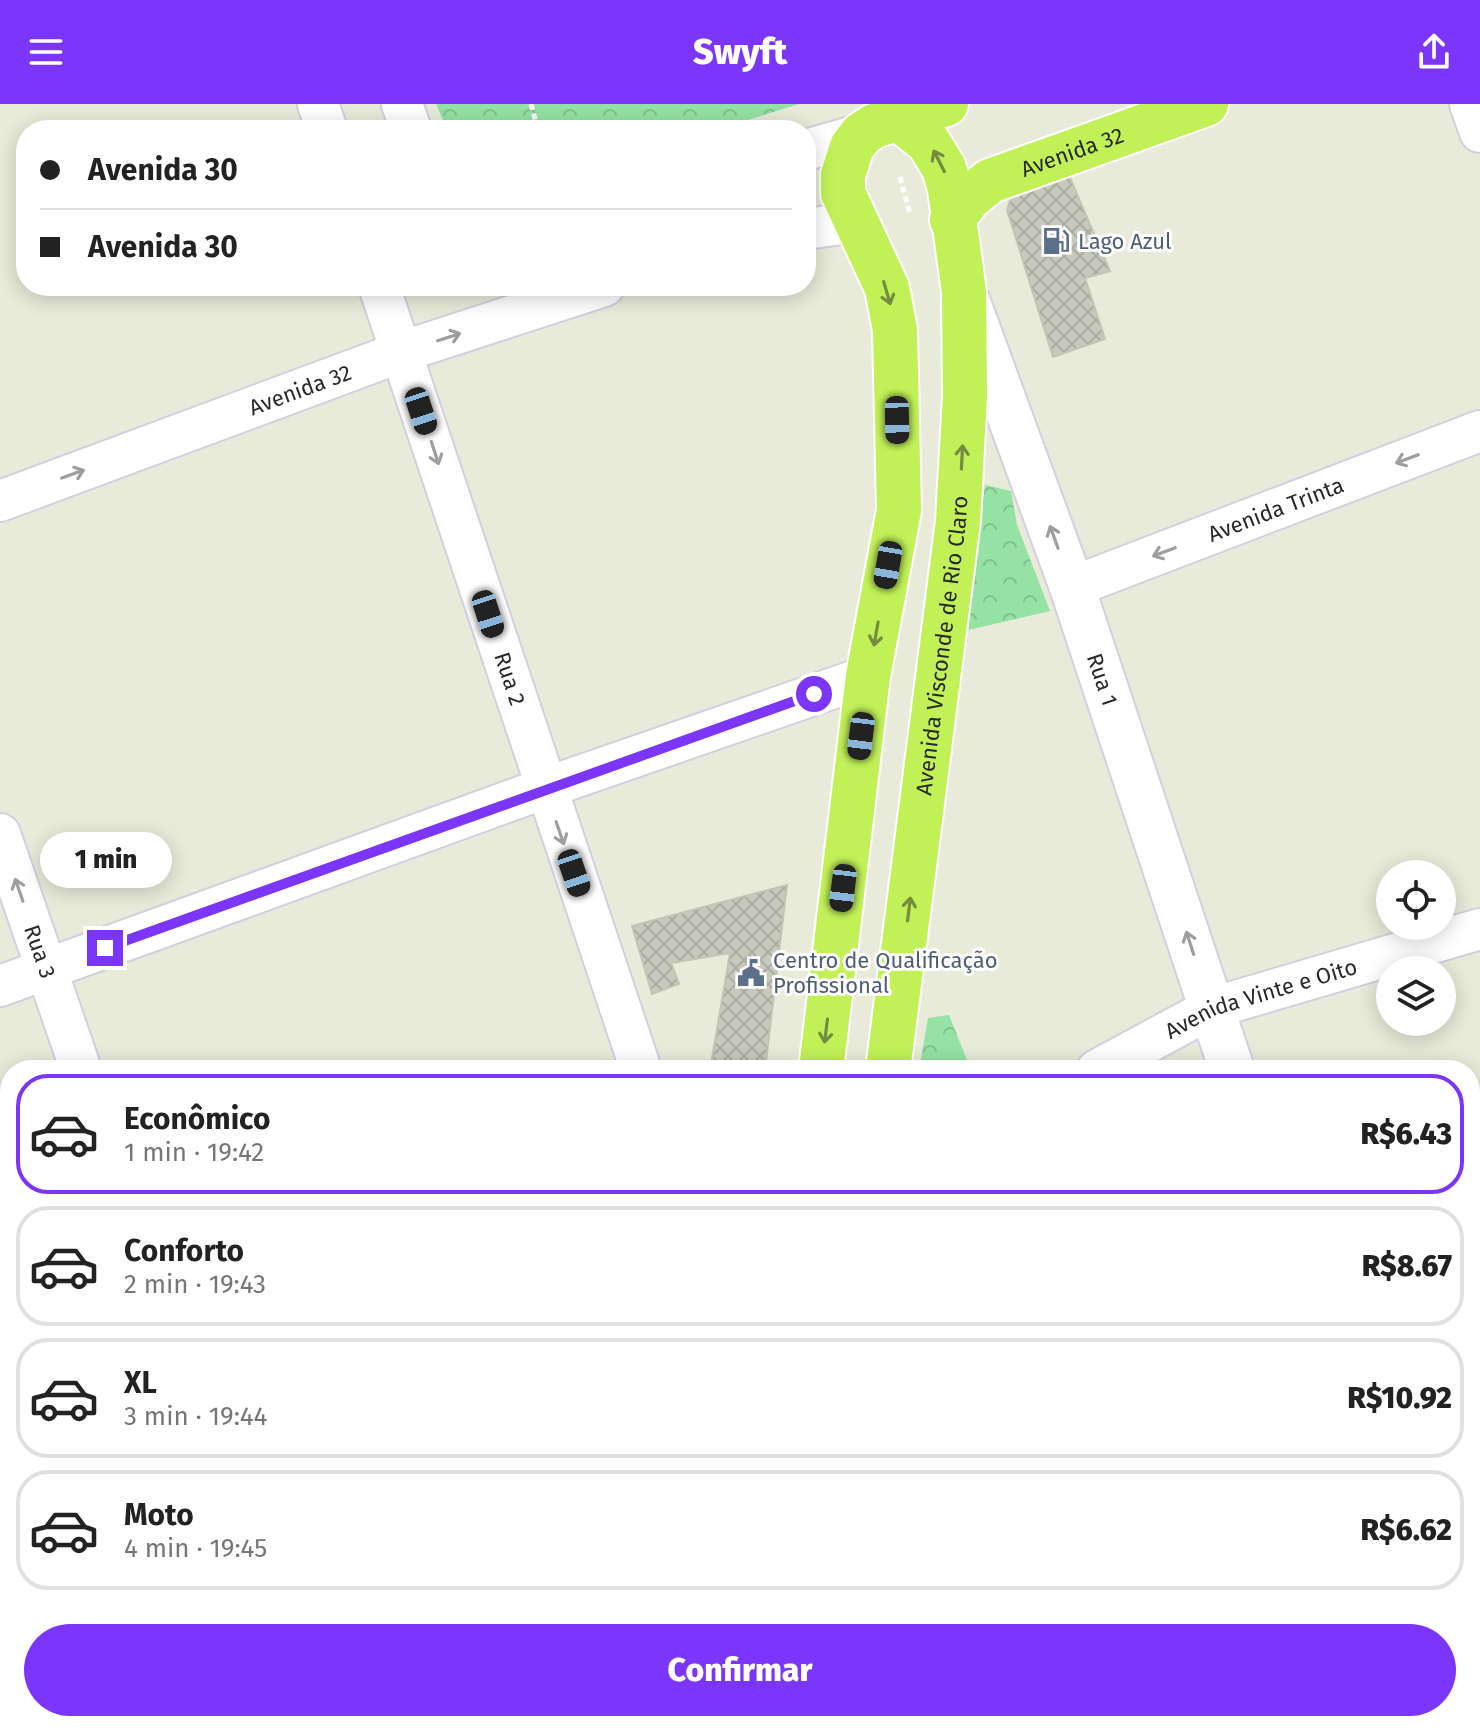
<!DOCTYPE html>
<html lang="pt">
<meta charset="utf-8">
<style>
:root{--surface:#fff;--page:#f6f6f6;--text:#222;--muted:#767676;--line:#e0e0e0;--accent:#7c35fb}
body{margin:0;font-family:"Fira Sans",sans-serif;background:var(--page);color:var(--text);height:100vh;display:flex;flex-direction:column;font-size:30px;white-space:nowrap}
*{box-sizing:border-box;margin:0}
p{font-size:26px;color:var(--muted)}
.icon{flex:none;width:44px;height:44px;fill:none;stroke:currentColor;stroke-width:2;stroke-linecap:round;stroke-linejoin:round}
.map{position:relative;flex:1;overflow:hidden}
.drawer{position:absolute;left:0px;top:956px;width:1480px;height:672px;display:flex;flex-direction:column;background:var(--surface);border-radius:32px 32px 0 0;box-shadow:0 4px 20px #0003}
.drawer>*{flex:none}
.guide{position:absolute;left:16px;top:16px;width:800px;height:176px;border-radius:32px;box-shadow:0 4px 20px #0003;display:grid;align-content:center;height:176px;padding:0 24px;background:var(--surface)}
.buttons{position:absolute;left:1376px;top:756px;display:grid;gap:16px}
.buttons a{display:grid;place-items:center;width:80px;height:80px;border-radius:50%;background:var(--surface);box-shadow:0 4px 20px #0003;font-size:40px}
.end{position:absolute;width:36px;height:36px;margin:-18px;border:10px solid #7c35fb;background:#fff;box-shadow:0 0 0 4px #fff}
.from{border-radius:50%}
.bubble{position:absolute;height:56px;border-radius:28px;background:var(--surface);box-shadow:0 4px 20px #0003;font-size:26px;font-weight:800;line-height:56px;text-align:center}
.car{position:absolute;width:24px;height:48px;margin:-24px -12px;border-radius:10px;box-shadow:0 0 6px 2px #0007;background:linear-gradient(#222 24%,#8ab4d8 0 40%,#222 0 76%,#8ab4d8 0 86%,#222 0)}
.guide b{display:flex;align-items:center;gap:28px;height:76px;font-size:30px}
.guide b+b{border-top:2px solid var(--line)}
.guide i{width:20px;height:20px;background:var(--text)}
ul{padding:14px 0 0;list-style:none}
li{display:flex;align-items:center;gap:24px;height:120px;margin:0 16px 12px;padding:0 8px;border:4px solid var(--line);border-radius:32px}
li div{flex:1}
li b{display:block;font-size:30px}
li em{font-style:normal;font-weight:800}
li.active{border-color:var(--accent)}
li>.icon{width:72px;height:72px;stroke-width:1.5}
.primary-button{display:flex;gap:16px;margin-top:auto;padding:16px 24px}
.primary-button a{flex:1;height:92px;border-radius:48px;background:var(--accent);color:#fff;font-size:32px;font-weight:800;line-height:92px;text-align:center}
header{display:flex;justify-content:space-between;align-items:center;height:104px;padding:0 24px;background:var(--accent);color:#fff;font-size:36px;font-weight:800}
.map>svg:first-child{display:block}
</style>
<header><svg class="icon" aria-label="menu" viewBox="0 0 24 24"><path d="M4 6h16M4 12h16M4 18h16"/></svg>Swyft<svg class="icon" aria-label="share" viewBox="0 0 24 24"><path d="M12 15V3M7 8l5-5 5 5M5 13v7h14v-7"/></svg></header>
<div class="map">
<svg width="1480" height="1628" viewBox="0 0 1480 1628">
<defs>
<pattern id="forest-crowns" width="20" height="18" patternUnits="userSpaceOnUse" patternTransform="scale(2)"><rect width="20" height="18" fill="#94e2a4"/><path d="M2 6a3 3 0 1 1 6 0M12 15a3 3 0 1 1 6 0" fill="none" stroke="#80c28d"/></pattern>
<pattern id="building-cross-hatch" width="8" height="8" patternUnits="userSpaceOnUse" patternTransform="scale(2)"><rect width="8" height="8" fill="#c6c9bb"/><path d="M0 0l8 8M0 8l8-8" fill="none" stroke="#aaada1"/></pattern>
</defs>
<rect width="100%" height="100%" fill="#e8ebd9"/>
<g fill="url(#forest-crowns)">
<path d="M436,0H799L716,26H447Z"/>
<path d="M985,381L1011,387L1017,421L1050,507L968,526Z"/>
<path d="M949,911L971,966H919L928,914Z"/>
</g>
<g fill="url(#building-cross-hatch)" stroke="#c2c5b3" stroke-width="2">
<path d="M1067,67L1110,167L1085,174L1105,235L1053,253L1007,106L1013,87Z"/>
<path d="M787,781L765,966H710L730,849L671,859L679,880L652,890L632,822Z"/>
<path d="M903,1618H938L905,1625Z"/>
</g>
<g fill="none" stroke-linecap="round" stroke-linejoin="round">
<g stroke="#d5cee1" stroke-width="44">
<g id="minor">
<path d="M318,0L327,26"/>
<path d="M402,0L411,26"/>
<path d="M1470,0L1480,28"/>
<path d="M806,46L862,30"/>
<path d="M806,125L856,118"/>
<path id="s1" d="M379,182L641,966"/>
<path id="s2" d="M0,397L401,248L604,182"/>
<path id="s3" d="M1072,483L1480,327"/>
<path id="s4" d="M0,730L81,966"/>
<path d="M0,882L545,684L868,572"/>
<path id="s5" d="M1097,966L1212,904L1480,825"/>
<path d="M0,1433L10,1429"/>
<path d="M305,1618L309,1628"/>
<path d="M864,1618L867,1628"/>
</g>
</g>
<g stroke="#d5cee1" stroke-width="48">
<g id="tertiary">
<path id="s6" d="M966,193L1072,483L1232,966"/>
<path d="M1445,1618L1449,1628"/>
</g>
</g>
<g stroke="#d5cee1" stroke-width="48">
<g id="secondary">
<path d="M1470,1473L1480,1469"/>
<path d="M1046,1628L1074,1618"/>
</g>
</g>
<g stroke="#fff" stroke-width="48">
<g id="primary">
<path id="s7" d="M952,116L969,94L990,77L1206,0"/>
<path d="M821,966L868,572L899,406L895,226L887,184L843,89V71L852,43L862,30L874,22L946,0"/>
<path id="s8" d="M888,966L958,417L965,291L964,188L950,85L944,64L928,38L898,14"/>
<path d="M745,1628L746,1618"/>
<path d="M798,1628L800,1618"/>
</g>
</g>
<g stroke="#fff" stroke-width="5" stroke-dasharray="6 4" stroke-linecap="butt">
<path d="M531,0L538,26"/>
<path d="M900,73L910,110"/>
</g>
<use href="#minor" stroke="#fff" stroke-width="40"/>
<use href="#tertiary" stroke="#fff" stroke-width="44"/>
<use href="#secondary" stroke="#fff" stroke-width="44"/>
<use href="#primary" stroke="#c1f157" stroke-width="44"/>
</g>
<defs><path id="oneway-shaft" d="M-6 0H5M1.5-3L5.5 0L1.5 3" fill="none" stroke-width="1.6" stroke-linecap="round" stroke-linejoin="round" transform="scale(2)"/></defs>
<g stroke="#748c40">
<use href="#oneway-shaft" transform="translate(939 57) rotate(-117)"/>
<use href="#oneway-shaft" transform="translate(887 189) rotate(74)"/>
<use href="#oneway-shaft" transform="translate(962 353) rotate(-87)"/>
<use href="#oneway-shaft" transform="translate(876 530) rotate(100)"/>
<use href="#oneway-shaft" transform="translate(909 805) rotate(-83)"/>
<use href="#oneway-shaft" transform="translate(826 927) rotate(97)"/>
</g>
<g stroke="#9e9e9e">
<use href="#oneway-shaft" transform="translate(449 233) rotate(-18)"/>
<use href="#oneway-shaft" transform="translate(435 349) rotate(72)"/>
<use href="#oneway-shaft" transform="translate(1407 355) rotate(159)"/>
<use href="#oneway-shaft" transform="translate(73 370) rotate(-20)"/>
<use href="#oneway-shaft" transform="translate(1054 433) rotate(-110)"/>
<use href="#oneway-shaft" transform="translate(1164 448) rotate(159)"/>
<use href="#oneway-shaft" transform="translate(560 729) rotate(71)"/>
<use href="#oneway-shaft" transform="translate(19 786) rotate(-109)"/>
<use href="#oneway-shaft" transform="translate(1190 839) rotate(-108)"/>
</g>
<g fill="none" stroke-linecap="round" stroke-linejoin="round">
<path stroke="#7c35fb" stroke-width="10" d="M105,844L814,590"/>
</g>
<defs>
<g id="fuel-bare" transform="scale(2.16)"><path d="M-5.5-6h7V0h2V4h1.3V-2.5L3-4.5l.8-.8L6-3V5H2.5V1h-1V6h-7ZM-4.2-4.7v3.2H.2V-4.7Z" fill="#5c6f8a" stroke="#fff" stroke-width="2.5" paint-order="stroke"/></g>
<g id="civic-bare" transform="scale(2.16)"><path d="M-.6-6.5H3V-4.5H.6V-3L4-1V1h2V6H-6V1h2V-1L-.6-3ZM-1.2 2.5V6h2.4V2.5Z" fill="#5c6f8a" stroke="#fff" stroke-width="2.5" paint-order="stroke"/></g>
</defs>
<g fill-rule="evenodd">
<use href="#fuel-bare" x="1056" y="137"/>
<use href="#civic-bare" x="751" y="869"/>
</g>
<g text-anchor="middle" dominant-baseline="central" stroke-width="6" stroke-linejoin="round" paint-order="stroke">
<g font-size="22" fill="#282828" stroke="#fff">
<text stroke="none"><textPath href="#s7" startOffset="142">Avenida 32</textPath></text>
<text stroke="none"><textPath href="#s2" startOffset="320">Avenida 32</textPath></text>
<text stroke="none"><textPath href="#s3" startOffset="218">Avenida Trinta</textPath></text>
<text stroke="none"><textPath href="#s8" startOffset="428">Avenida Visconde de Rio Claro</textPath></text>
<text stroke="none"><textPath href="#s1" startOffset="414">Rua 2</textPath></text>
<text stroke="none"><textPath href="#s6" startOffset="406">Rua 1</textPath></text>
<text stroke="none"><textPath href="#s4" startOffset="124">Rua 3</textPath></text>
<text stroke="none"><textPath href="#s5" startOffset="180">Avenida Vinte e Oito</textPath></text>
</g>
<g font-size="22" fill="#4e5e75" stroke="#fff" text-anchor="start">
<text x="1078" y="137">Lago Azul</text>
<text x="773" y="856">Centro de Qualificação<tspan x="773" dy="25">Profissional</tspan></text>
</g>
</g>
</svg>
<div class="buttons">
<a><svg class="icon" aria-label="locate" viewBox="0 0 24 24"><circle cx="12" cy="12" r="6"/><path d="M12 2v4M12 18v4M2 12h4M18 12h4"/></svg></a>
<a><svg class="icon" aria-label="layers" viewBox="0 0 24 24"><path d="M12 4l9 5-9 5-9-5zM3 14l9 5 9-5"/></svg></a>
</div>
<i class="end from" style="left:814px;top:590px"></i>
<i class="end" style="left:105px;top:844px"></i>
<div class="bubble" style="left:40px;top:728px;width:132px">1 min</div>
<i class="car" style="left:421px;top:307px;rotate:162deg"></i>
<i class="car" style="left:897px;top:316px;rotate:179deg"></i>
<i class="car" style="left:888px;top:461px;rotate:190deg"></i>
<i class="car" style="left:488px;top:510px;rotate:162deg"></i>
<i class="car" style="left:861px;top:632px;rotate:187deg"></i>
<i class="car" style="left:574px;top:769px;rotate:161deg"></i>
<i class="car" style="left:843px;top:784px;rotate:187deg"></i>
<div class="guide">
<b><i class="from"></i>Avenida 30</b>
<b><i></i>Avenida 30</b>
</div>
<section class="drawer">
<ul>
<li class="active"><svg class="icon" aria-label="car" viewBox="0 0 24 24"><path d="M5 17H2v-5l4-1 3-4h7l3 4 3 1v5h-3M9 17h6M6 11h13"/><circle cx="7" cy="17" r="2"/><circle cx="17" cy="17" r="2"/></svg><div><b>Econômico</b><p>1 min · 19:42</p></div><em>R$6.43</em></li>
<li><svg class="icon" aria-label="car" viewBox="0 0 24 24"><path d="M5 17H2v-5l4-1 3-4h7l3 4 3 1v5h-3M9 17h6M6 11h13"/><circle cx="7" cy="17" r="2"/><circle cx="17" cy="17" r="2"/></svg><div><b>Conforto</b><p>2 min · 19:43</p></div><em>R$8.67</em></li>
<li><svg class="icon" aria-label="car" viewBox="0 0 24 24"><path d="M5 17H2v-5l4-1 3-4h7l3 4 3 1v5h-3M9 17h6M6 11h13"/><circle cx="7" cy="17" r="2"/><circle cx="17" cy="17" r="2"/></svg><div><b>XL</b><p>3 min · 19:44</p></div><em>R$10.92</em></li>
<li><svg class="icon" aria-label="car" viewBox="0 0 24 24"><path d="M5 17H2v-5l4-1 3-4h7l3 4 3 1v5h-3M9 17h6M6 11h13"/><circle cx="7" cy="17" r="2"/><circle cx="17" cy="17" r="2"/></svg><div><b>Moto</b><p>4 min · 19:45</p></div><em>R$6.62</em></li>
</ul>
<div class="primary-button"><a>Confirmar</a></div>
</section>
</div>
